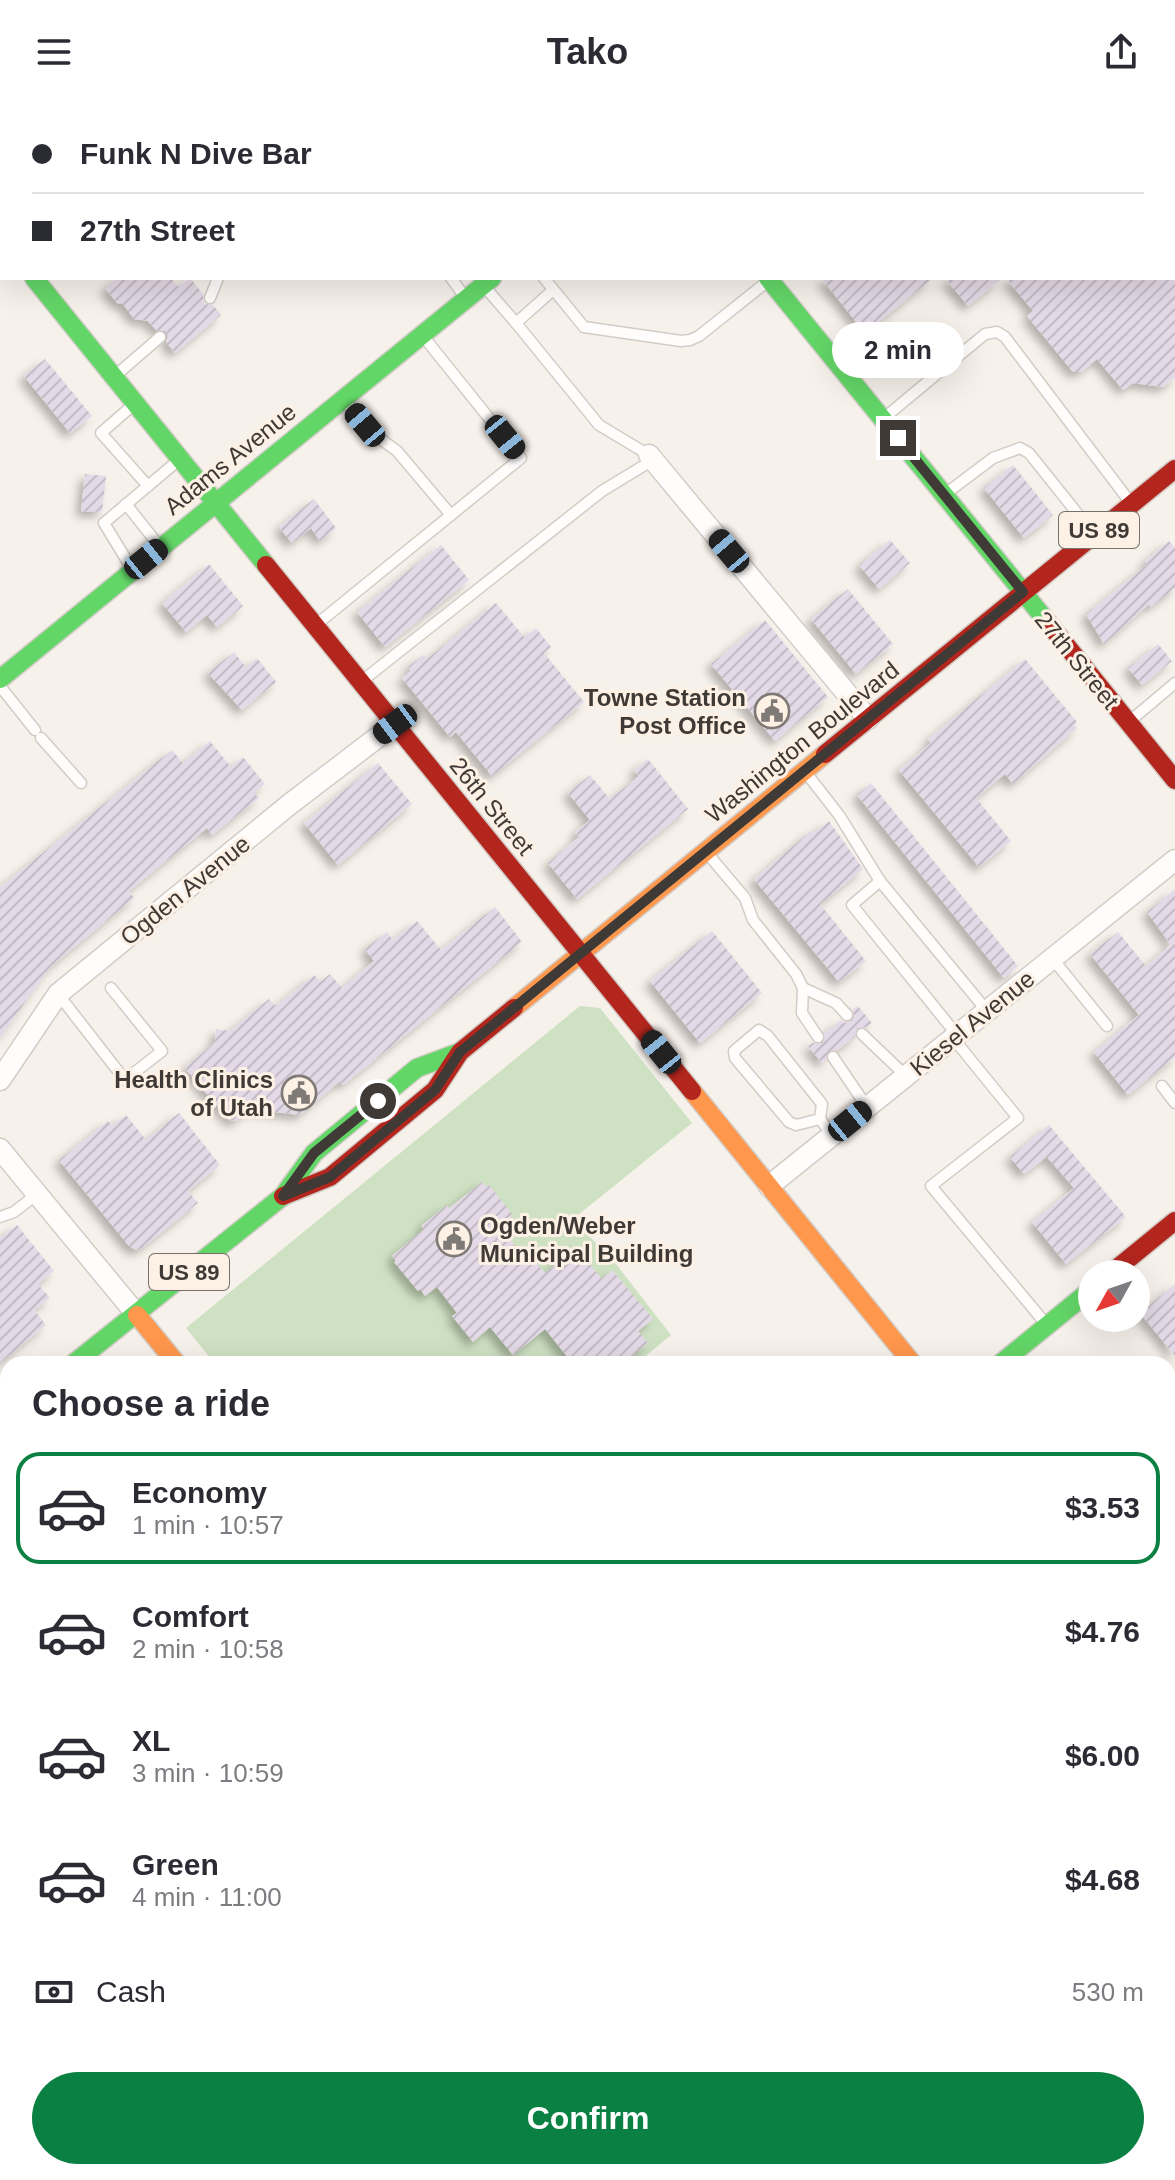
<!DOCTYPE html>
<meta charset="utf-8">
<style>
:root{--surface:#fff;--page:#f2f2f3;--text:#2b2b33;--muted:#7c7c81;--line:#e1e1e2;--accent:#0b8043}
body{margin:0;font-family:Helvetica,sans-serif;background:var(--page);color:var(--text);height:100vh;display:flex;flex-direction:column;font-size:30px;white-space:nowrap}
*{box-sizing:border-box;margin:0}
p{font-size:26px;color:var(--muted)}
.icon{flex:none;width:44px;height:44px;fill:none;stroke:currentColor;stroke-width:2;stroke-linecap:round;stroke-linejoin:round}
.map{position:relative;flex:1;overflow:hidden}
.sheet{position:absolute;left:0px;top:1252px;width:1176px;height:824px;display:flex;flex-direction:column;background:var(--surface);border-radius:24px 24px 0 0;box-shadow:0 8px 32px #0002}
.sheet>*{flex:none}
.top-card{position:absolute;left:0px;top:0px;width:1176px;height:176px;box-shadow:0 8px 32px #0002;display:grid;align-content:center;height:176px;padding:0 32px;background:var(--surface)}
.needle{width:52px;rotate:230deg}
.fabs{position:absolute;left:1078px;top:1156px;display:grid;gap:16px}
.fabs a{display:grid;place-items:center;width:72px;height:72px;border-radius:50%;background:var(--surface);box-shadow:0 8px 32px #0002;font-size:40px}
.end{position:absolute;width:36px;height:36px;margin:-18px;border:10px solid #3f3a36;background:#fff;box-shadow:0 0 0 4px #fff}
.from{border-radius:50%}
.bubble{position:absolute;height:56px;border-radius:28px;background:var(--surface);box-shadow:0 8px 32px #0002;font-size:26px;font-weight:800;line-height:56px;text-align:center}
.car{position:absolute;width:24px;height:48px;margin:-24px -12px;border-radius:10px;box-shadow:0 0 6px 2px #0007;background:linear-gradient(#222 24%,#8ab4d8 0 40%,#222 0 76%,#8ab4d8 0 86%,#222 0)}
.top-card b{display:flex;align-items:center;gap:28px;height:76px;font-size:30px}
.top-card b+b{border-top:2px solid var(--line)}
.top-card i{width:20px;height:20px;background:var(--text)}
ul{padding:0;list-style:none}
li{display:flex;align-items:center;gap:24px;height:112px;margin:0 16px 12px;padding:0 16px;border:4px solid transparent;border-radius:24px}
li div{flex:1}
li b{display:block;font-size:30px}
li em{font-style:normal;font-weight:800}
li.current{border-color:var(--accent)}
li>.icon{width:72px;height:72px;stroke-width:1.5}
h2{padding:0 32px;font-size:36px;line-height:96px}
.pay{display:flex;align-items:center;gap:20px;height:88px;padding:0 32px;font-size:30px}
.pay p{margin-inline-start:auto}
.primary-button{display:flex;gap:16px;margin-top:auto;padding:16px 32px}
.primary-button a{flex:1;height:92px;border-radius:48px;background:var(--accent);color:#fff;font-size:32px;font-weight:800;line-height:92px;text-align:center}
header{display:flex;justify-content:space-between;align-items:center;height:104px;padding:0 32px;background:var(--surface);font-size:36px;font-weight:800}
.map>svg:first-child{display:block}
</style>
<header><svg class="icon" aria-label="menu" viewBox="0 0 24 24"><path d="M4 6h16M4 12h16M4 18h16"/></svg>Tako<svg class="icon" aria-label="share" viewBox="0 0 24 24"><path d="M12 15V3M7 8l5-5 5 5M5 13v7h14v-7"/></svg></header>
<div class="map">
<svg width="1175" height="2076" viewBox="0 0 1175 2076">
<defs>
<pattern id="building-hatch" width="6" height="6" patternUnits="userSpaceOnUse" patternTransform="scale(2)"><rect width="6" height="6" fill="#e4d9e6"/><path d="M-1 1l2-2M0 6l6-6M5 7l2-2" fill="none" stroke="#c5bbc6"/></pattern>
<filter id="shadow"><feDropShadow dx="-5.5" dy="5.5" stdDeviation="4" flood-color="#0004"/></filter>
</defs>
<rect width="100%" height="100%" fill="#f7f1eb"/>
<path fill="#cfe1c3" d="M580,902L600,904L692,1019L573,1115L616,1160L671,1231L636,1260H215L186,1224Z"/>
<g fill="url(#building-hatch)" filter="url(#shadow)">
<path d="M117,174H171L178,183L190,174L203,190L204,200L213,201L221,211L175,249L166,238L168,232L165,227L156,226L148,217L134,215L123,200L117,199L105,184Z"/>
<path d="M821,174H933L865,229Z"/>
<path d="M945,174H1002L968,202Z"/>
<path d="M1006,174H1175V274L1163,283L1133,279L1123,286L1097,255L1081,268H1073L1027,212L1033,207Z"/>
<path d="M45,255L92,312L70,329L24,272Z"/>
<path d="M1013,361L1053,411L1024,434L984,384Z"/>
<path d="M85,370L106,372L102,408L81,407Z"/>
<path d="M314,395L336,424L320,437L311,424L292,439L279,423Z"/>
<path d="M890,436L910,459L879,485L859,461Z"/>
<path d="M1169,437L1175,444V484L1151,503L1149,500L1104,540L1086,510L1148,460L1145,457Z"/>
<path d="M441,441L469,476L385,543L357,508Z"/>
<path d="M209,460L243,502L217,523L207,511L186,528L162,499Z"/>
<path d="M848,485L893,540L856,570L811,515Z"/>
<path d="M496,499L524,533L536,524L551,543L544,549L584,598L492,672L456,628L450,633L402,574L411,567L408,563L423,551L427,555Z"/>
<path d="M765,516L828,593L775,637L711,560Z"/>
<path d="M1158,540L1172,557L1142,581L1128,564Z"/>
<path d="M234,548L246,563L257,554L276,578L242,606L208,569Z"/>
<path d="M1025,555L1077,618L1074,621L1077,624L1013,680L1005,670L976,694L1011,737L979,763L899,666L931,639L928,635Z"/>
<path d="M210,637L231,663L243,653L265,680L254,689L259,694L212,731L207,724L129,787L134,794L49,864L0,934V783L172,646L183,659Z"/>
<path d="M648,655L688,705L577,795L548,759L579,733L575,728L590,716L568,689L590,671L610,695L639,672L634,666Z"/>
<path d="M378,659L412,700L338,761L304,719Z"/>
<path d="M871,679L1018,862L1004,874L857,691Z"/>
<path d="M829,717L863,765L820,800L866,857L839,878L754,775L811,727L813,729Z"/>
<path d="M1175,785V953L1128,991L1094,948L1139,911L1090,850L1118,828L1146,862L1171,841L1147,808Z"/>
<path d="M495,803L522,838L343,981L340,977L300,1011L250,1005L236,1017L229,1016L185,964L215,938L216,925L230,927L269,895L276,902L314,871L320,878L330,870L342,884L374,857L365,845L387,828L393,836L417,817L441,846Z"/>
<path d="M712,827L762,889L700,939L650,877Z"/>
<path d="M858,902L872,919L866,923L857,924L855,933L837,946L828,947L826,956L822,959L808,942L813,939H823L825,929L841,916L845,919L852,917L855,913L853,906Z"/>
<path d="M179,1009L220,1061L188,1087L198,1099L142,1144L136,1146L129,1142L59,1056L108,1017L112,1022L126,1011L146,1036Z"/>
<path d="M1049,1021L1126,1113L1066,1160L1032,1118L1074,1084L1047,1053L1024,1070L1010,1053Z"/>
<path d="M482,1078L486,1083L489,1081L512,1110L510,1112L516,1118L504,1128L525,1154L529,1150L545,1169L576,1144L602,1175L612,1166L653,1215L638,1227L648,1239L623,1260H573L545,1225L513,1251L490,1223L473,1238L452,1212L457,1209L437,1183L425,1192L420,1185L418,1187L394,1158L396,1157L392,1152L424,1125L421,1122L447,1101L449,1104Z"/>
<path d="M17,1121L54,1167L38,1180L50,1194L34,1206L46,1221L0,1259V1134Z"/>
<path d="M1175,1180V1252L1140,1209Z"/>
</g>
<g fill="none" stroke-linecap="round" stroke-linejoin="round">
<g stroke="#d2ccc7" stroke-width="13">
<g id="lane">
<path d="M323,0L324,2"/>
<path d="M405,2L407,0"/>
<path d="M1174,23L1175,22"/>
<path d="M1174,139L1175,140"/>
<path d="M451,174L465,193"/>
<path d="M544,174L584,223L681,237L690,236L699,232L768,177"/>
<path d="M484,182L516,219L553,186"/>
<path d="M210,194L218,174"/>
<path d="M516,219L599,321L649,351"/>
<path d="M115,272L160,233"/>
<path d="M344,296L371,328L397,347L451,411"/>
<path d="M133,301L101,329L148,382"/>
<path d="M884,314L985,230L997,228L1005,233L1130,398"/>
<path d="M944,391L993,354L1020,344L1029,349L1093,429"/>
<path d="M126,400L160,443"/>
<path d="M132,465L104,419L180,355"/>
<path d="M317,520L521,354L423,232"/>
<path d="M362,577L602,387L653,356"/>
<path d="M0,582L35,626"/>
<path d="M1130,617L1175,579"/>
<path d="M41,634L81,679"/>
<path d="M807,670L839,711L880,777"/>
<path d="M707,749L745,794L753,816L796,870L803,884L802,909L818,933"/>
<path d="M1052,854L1107,922"/>
<path d="M803,884L836,899L847,911"/>
<path d="M58,890L125,976L162,947L111,884"/>
<path d="M862,930L906,972"/>
<path d="M957,931L852,801L880,777L987,907"/>
<path d="M953,934L1018,1014L931,1082L1046,1220"/>
<path d="M833,953L867,1003"/>
<path d="M1162,982L1175,999"/>
<path d="M820,1015L796,1021L789,1018L735,954L734,947L759,926L768,932L822,1000L820,1015L832,1031"/>
<path d="M0,1113L14,1108L37,1090"/>
</g>
</g>
<g stroke="#d2ccc7" stroke-width="23">
<g id="street">
<path d="M627,0L629,2"/>
<path d="M1059,0L1061,2"/>
<path d="M649,351L868,615"/>
<path d="M0,976L58,890L290,700L395,620"/>
<path d="M0,1045L137,1211"/>
<path d="M769,1082L1175,756"/>
<path d="M1168,1428L1175,1422"/>
<path d="M0,1703L8,1697"/>
<path d="M977,2068L984,2076"/>
</g>
</g>
<g stroke="#d2ccc7" stroke-width="21">
<g id="fast">
<path d="M34,174L266,461"/>
<path d="M768,174L1053,525"/>
<path d="M0,575L492,174"/>
<path d="M73,1260L283,1092L314,1049L417,964L460,948"/>
<path d="M1000,1260L1092,1185"/>
<path d="M0,1346L8,1340"/>
<path d="M833,2068L840,2076"/>
<path d="M0,2070L8,2063"/>
<path d="M903,2076L913,2068"/>
</g>
</g>
<g stroke="#d2ccc7" stroke-width="21">
<g id="slow">
<path d="M0,133L2,135"/>
<path d="M514,904L825,650"/>
<path d="M692,987L913,1260"/>
<path d="M137,1211L177,1260"/>
<path d="M0,1304L8,1300"/>
<path d="M1168,1856L1175,1850"/>
</g>
</g>
<g stroke="#d2ccc7" stroke-width="21">
<g id="jam">
<path d="M704,2L707,0"/>
<path d="M266,461L692,987"/>
<path d="M1053,525L1175,676"/>
<path d="M825,650L1175,365"/>
<path d="M283,1092L330,1073L435,986L460,948L514,904"/>
<path d="M1110,1170L1175,1117"/>
<path d="M1168,1575L1175,1583"/>
<path d="M0,1946L8,1956"/>
<path d="M99,2068L106,2076"/>
</g>
</g>
<use href="#lane" stroke="#fefdfc" stroke-width="10"/>
<use href="#street" stroke="#fefdfc" stroke-width="20"/>
<use href="#fast" stroke="#63d668" stroke-width="18"/>
<use href="#slow" stroke="#ff974d" stroke-width="18"/>
<use href="#jam" stroke="#b3261e" stroke-width="18"/>
</g>
<g fill="none" stroke-linecap="round" stroke-linejoin="round">
<path stroke="#3f3a36" stroke-width="10" d="M378,997L314,1049L283,1092L330,1073L435,986L460,948L1023,488L898,334"/>
</g>
<defs>
<g id="civic-ring" transform="scale(1.8)"><circle r="9.5" fill="#fdf1e5" stroke="#7f7a75" stroke-width="1.5"/><path d="M-.6-6.5H3V-4.5H.6V-3L4-1V1h2V6H-6V1h2V-1L-.6-3ZM-1.2 2.5V6h2.4V2.5Z" fill="#7f7a75"/></g>
</defs>
<g fill-rule="evenodd">
<use href="#civic-ring" x="772" y="607"/>
<use href="#civic-ring" x="299" y="989"/>
<use href="#civic-ring" x="454" y="1135"/>
</g>
<g text-anchor="middle" dominant-baseline="central" stroke-width="6" stroke-linejoin="round" paint-order="stroke">
<g fill="#fdf1e5" stroke="#78716a" stroke-width="2">
<rect x="1059" y="408" width="80" height="36" rx="6"/>
<rect x="149" y="1150" width="80" height="36" rx="6"/>
</g>
<g font-size="22" font-weight="bold" fill="#3f3a36">
<text x="1099" y="426">US 89</text>
<text x="189" y="1168">US 89</text>
</g>
<g font-size="24" fill="#3f3a36" stroke="#fdf1e5">
<text transform="translate(230 355) rotate(-39)">Adams Avenue</text>
<text transform="translate(1077 556) rotate(51)">27th Street</text>
<text transform="translate(802 638) rotate(-39)">Washington Boulevard</text>
<text transform="translate(492 702) rotate(51)">26th Street</text>
<text transform="translate(185 786) rotate(-39)">Ogden Avenue</text>
<text transform="translate(972 919) rotate(-39)">Kiesel Avenue</text>
</g>
<g font-size="24" font-weight="bold" fill="#3f3a36" stroke="#fdf1e5" text-anchor="end">
<text x="746" y="593">Towne Station<tspan x="746" dy="28">Post Office</tspan></text>
<text x="273" y="975">Health Clinics<tspan x="273" dy="28">of Utah</tspan></text>
<text x="480" y="1121" text-anchor="start">Ogden/Weber<tspan x="480" dy="28">Municipal Building</tspan></text>
</g>
</g>
</svg>
<div class="fabs">
<a><svg class="needle" viewBox="-14 -14 28 28"><path d="M0-13l5 13h-10z" fill="#e53935"/><path d="M0 13l5-13h-10z" fill="#7c7c81"/></svg></a>
</div>
<i class="end from" style="left:378px;top:997px"></i>
<i class="end" style="left:898px;top:334px"></i>
<div class="bubble" style="left:832px;top:218px;width:132px">2 min</div>
<i class="car" style="left:365px;top:321px;rotate:320deg"></i>
<i class="car" style="left:505px;top:333px;rotate:141deg"></i>
<i class="car" style="left:729px;top:447px;rotate:320deg"></i>
<i class="car" style="left:146px;top:455px;rotate:51deg"></i>
<i class="car" style="left:395px;top:620px;rotate:233deg"></i>
<i class="car" style="left:661px;top:948px;rotate:321deg"></i>
<i class="car" style="left:850px;top:1017px;rotate:51deg"></i>
<div class="top-card">
<b><i class="from"></i>Funk N Dive Bar</b>
<b><i></i>27th Street</b>
</div>
<section class="sheet">
<h2>Choose a ride</h2>
<ul>
<li class="current"><svg class="icon" aria-label="car" viewBox="0 0 24 24"><path d="M5 17H2v-5l4-1 3-4h7l3 4 3 1v5h-3M9 17h6M6 11h13"/><circle cx="7" cy="17" r="2"/><circle cx="17" cy="17" r="2"/></svg><div><b>Economy</b><p>1 min · 10:57</p></div><em>$3.53</em></li>
<li><svg class="icon" aria-label="car" viewBox="0 0 24 24"><path d="M5 17H2v-5l4-1 3-4h7l3 4 3 1v5h-3M9 17h6M6 11h13"/><circle cx="7" cy="17" r="2"/><circle cx="17" cy="17" r="2"/></svg><div><b>Comfort</b><p>2 min · 10:58</p></div><em>$4.76</em></li>
<li><svg class="icon" aria-label="car" viewBox="0 0 24 24"><path d="M5 17H2v-5l4-1 3-4h7l3 4 3 1v5h-3M9 17h6M6 11h13"/><circle cx="7" cy="17" r="2"/><circle cx="17" cy="17" r="2"/></svg><div><b>XL</b><p>3 min · 10:59</p></div><em>$6.00</em></li>
<li><svg class="icon" aria-label="car" viewBox="0 0 24 24"><path d="M5 17H2v-5l4-1 3-4h7l3 4 3 1v5h-3M9 17h6M6 11h13"/><circle cx="7" cy="17" r="2"/><circle cx="17" cy="17" r="2"/></svg><div><b>Green</b><p>4 min · 11:00</p></div><em>$4.68</em></li>
</ul>
<div class="pay"><svg class="icon" aria-label="cash" viewBox="0 0 24 24"><path d="M3 7h18v10H3z"/><circle cx="12" cy="12" r="2"/></svg>Cash<p>530 m</p></div>
<div class="primary-button"><a>Confirm</a></div>
</section>
</div>
